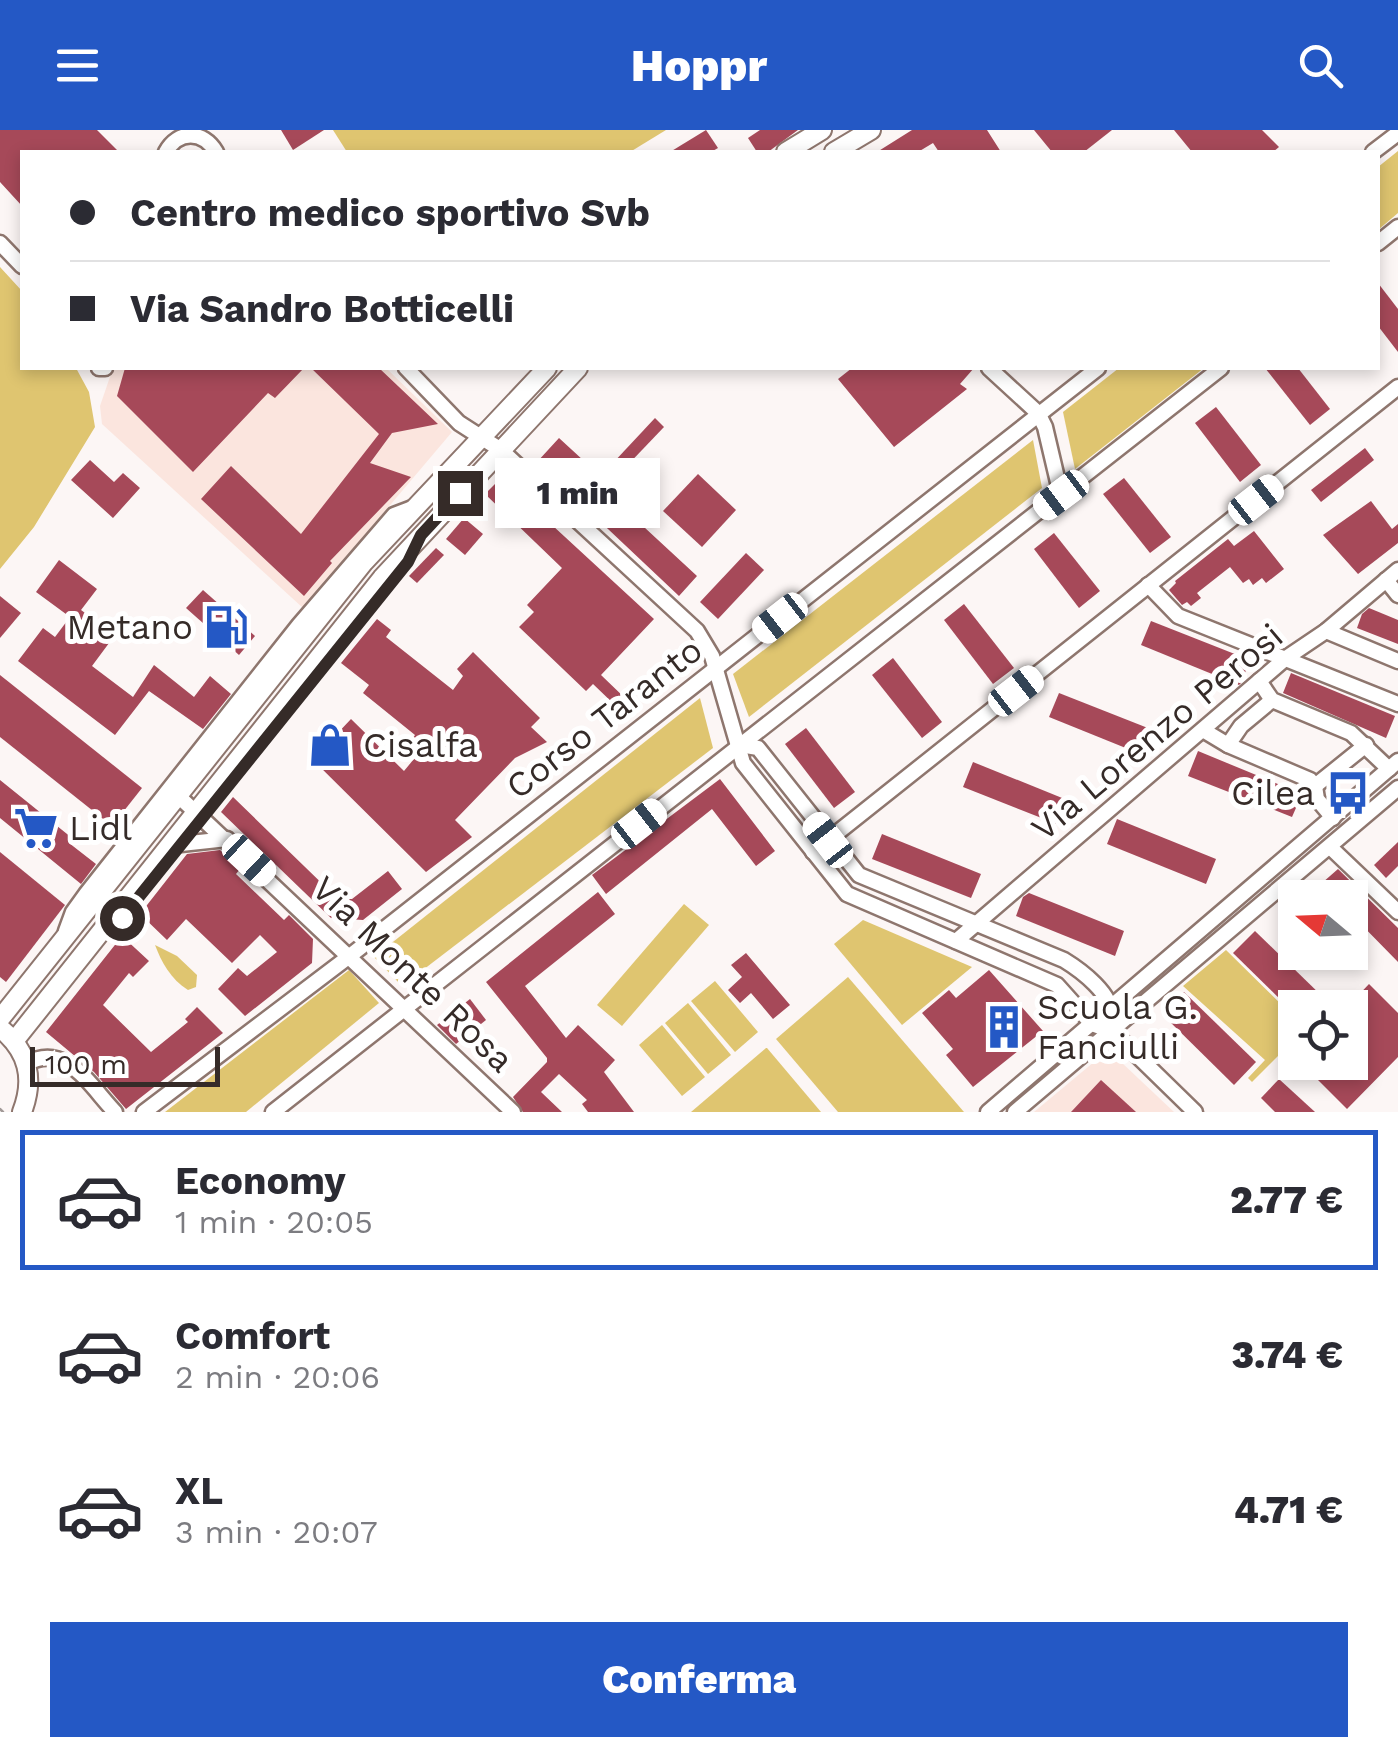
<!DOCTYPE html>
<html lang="it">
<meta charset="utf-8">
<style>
:root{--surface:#fff;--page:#f2f2f3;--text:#2b2b33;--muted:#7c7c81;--line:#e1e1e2;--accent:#2458c5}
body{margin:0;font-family:"Work Sans",sans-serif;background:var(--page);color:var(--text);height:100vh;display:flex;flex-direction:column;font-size:38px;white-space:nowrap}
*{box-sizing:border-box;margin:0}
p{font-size:32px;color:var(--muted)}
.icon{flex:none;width:55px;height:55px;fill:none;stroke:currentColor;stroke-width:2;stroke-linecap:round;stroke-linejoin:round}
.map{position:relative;height:982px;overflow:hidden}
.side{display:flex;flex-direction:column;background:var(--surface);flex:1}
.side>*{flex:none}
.hud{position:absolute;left:20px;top:20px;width:1360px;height:220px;border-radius:0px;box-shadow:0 5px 15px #0003;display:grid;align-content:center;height:220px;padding:0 50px;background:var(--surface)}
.needle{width:65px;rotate:289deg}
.fabs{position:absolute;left:1278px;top:750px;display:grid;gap:20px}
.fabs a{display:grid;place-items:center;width:90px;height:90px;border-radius:0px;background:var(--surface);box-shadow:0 5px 15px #0003;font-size:50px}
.scale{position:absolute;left:30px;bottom:25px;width:190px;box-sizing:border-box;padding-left:10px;border:5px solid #352b28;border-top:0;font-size:28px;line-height:35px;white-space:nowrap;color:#352b28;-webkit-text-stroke:8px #fff;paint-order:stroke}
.end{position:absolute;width:45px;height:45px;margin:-22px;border:12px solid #352b28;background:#fff;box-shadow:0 0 0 5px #fff}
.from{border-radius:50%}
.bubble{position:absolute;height:70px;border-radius:0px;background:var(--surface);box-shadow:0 5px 15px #0003;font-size:32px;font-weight:800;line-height:70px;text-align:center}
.car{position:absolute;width:30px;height:60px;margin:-30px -15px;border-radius:12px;box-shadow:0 0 8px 2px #0007;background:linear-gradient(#fff 24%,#345 0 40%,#fff 0 76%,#345 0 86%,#fff 0)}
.hud b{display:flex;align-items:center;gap:35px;height:95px;font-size:38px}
.hud b+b{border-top:2px solid var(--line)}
.hud i{width:25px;height:25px;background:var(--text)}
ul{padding:18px 0 0;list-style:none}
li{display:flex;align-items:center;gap:30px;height:140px;margin:0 20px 15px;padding:0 30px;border:5px solid transparent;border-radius:0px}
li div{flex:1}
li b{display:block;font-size:38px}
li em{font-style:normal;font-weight:800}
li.active{border-color:var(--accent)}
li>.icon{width:90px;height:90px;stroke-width:1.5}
.action{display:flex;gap:20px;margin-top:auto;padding:20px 50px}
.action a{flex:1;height:115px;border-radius:0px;background:var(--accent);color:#fff;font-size:40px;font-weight:800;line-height:115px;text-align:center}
header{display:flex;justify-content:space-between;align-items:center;height:130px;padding:0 50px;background:var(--accent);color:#fff;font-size:45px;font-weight:800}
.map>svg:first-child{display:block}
</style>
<header><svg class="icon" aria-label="menu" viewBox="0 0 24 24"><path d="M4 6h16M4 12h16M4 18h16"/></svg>Hoppr<svg class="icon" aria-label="search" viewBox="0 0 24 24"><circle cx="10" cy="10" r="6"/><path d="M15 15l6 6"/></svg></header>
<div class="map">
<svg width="1398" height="982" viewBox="0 0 1398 982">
<rect width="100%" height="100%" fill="#fcf6f5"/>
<g fill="#fbe5de">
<path d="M113,238H386L452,302L303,478L102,294L100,276Z"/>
<path d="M1094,932H1121L1174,982H1034Z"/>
</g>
<g fill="#dfc570">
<path d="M333,0H666L630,22H347Z"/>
<path d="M1398,21V83L1378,100V37Z"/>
<path d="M0,137L22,161V238H76L89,262L95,297L34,397L0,439Z"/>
<path d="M1119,238H1204L1075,339L1063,282Z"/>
<path d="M1033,310L1042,358L749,587L733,544Z"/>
<path d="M700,568L713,618L402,856L374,827Z"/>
<path d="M684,774L709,795L622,896L597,875Z"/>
<path d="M863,790L972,837L902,895L834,814Z"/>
<path d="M155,815L177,826L197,845L196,857L188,860C171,850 161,831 155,815Z"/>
<path d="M1226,820L1295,888V905L1285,915L1287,917L1252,952L1248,948L1265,930L1183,856Z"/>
<path d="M349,840L379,873L246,982H165Z"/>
<path d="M848,847L964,982H838L776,909Z"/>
<path d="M715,851L758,902L735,922L691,871Z"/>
<path d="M688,873L731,925L708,944L665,893Z"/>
<path d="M662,895L705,947L682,966L639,915Z"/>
<path d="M767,918L821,982H691L766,918Z"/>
</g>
<g fill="#a64959">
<path d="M0,0H97L119,22H22V76L0,52Z"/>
<path d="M281,0H324L293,20Z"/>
<path d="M706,0L718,18L711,22H670Z"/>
<path d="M760,0H798L768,22H757L748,8Z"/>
<path d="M912,0H987L1001,22H939L933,13L918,22H877Z"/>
<path d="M1034,0H1112L1084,22H1052Z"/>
<path d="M1174,0H1262L1279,17L1273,22H1192Z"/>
<path d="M1378,153L1398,179V222L1378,196Z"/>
<path d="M125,238H304L275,268L268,263L193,342L117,266Z"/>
<path d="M311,238H379L438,294L392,303L370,333L411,347L330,431L332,433L304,466L201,369L231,336L301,404L379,304Z"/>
<path d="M852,238H974L960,254L967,259L894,317L838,249Z"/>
<path d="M1265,238H1298L1330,279L1310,295Z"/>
<path d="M1216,277L1261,335L1240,352L1195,293Z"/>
<path d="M655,288L664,297L621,342L612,334Z"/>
<path d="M559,308L596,342L591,348L697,446L679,466L537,332Z"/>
<path d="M1365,318L1374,330L1321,372L1311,360Z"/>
<path d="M90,330L114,352L123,343L140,358L113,388L71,350Z"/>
<path d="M698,344L736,380L702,417L663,381Z"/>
<path d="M501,348L654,489L601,545L627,570L619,579L593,554L586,561L519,497L534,482L527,475L562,438L485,364Z"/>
<path d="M1124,348L1171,407L1150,423L1103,364Z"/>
<path d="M1371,371L1392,399L1398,394V413L1358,444L1323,405Z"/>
<path d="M464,388L483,404L465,425L446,409Z"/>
<path d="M1254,401L1284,439L1266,453L1262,448L1253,455L1249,449L1243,453L1230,437L1197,463L1201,468L1191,476L1187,472L1182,475L1169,460L1176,453L1175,451L1228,409L1234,416Z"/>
<path d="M1054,403L1100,461L1079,478L1034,419Z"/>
<path d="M436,418L444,425L417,453L409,446Z"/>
<path d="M746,423L764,440L718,489L700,472Z"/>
<path d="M59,430L97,459L81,480L115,505L92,536L133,567L154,535L194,567L210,546L231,564L203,599L149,561L115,605L18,531L43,498L55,507L70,487L36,462Z"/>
<path d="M203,460L255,506L239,525L186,478Z"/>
<path d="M0,466L21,483L0,508Z"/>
<path d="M964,474L1014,538L993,554L944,490Z"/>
<path d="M1369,478L1398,490V514L1357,498L1362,484Z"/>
<path d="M377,489L391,500L386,507L453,560L463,546L457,539L473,522L540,588L531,597L547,612L515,628L455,690L472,707L426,742L312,629L326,616L321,611L329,603L334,607L351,589L404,641L423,618L413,608L415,605L363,563L369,555L341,533Z"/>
<path d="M1151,491L1250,530L1241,553L1239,555L1141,515Z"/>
<path d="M893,528L942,592L922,608L872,545Z"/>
<path d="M1291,543L1395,586L1386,608L1283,563Z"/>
<path d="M0,545L142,658L112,696L0,607Z"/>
<path d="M1059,563L1158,602L1148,627L1049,587Z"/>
<path d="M806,598L855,662L834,678L785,614Z"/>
<path d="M1198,621L1302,664L1292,687L1188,646Z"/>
<path d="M973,632L1072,672L1062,696L963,657Z"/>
<path d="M720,649L775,721L756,736L712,679L606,764L592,745Z"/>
<path d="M0,650L72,708L69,713L96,734L81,754L0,688Z"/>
<path d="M233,667L338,769H352L388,741L402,759L363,790L331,788L221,682Z"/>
<path d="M1117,689L1216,729L1206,754L1107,714Z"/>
<path d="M882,704L981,744L971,768L872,729Z"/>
<path d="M1398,712V736L1386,748L1374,735Z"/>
<path d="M220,720L240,739L236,744L284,790L289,785L313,809L312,833L245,886L218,859L238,838L247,846L277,822L260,805L232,833L186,789L167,810L140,784L187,724Z"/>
<path d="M0,722L65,775L6,852L0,847Z"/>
<path d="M1338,739L1398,798V832L1350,783V768H1334L1322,753Z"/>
<path d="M598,762L615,784L525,856L566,908L578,895L615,930L604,942L634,982H588L582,974L587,970L559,944L541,962L562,982H523L513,967L547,932V928L486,852Z"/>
<path d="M1029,763L1124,801L1115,826L1016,786L1023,767Z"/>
<path d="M1255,801L1327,871L1320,878H1289L1233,823Z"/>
<path d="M122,806L149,831L133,847L129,843L103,875L151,922L188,892L185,889L197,877L223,903L126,979L94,942L46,902Z"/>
<path d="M746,823L790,875L773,889L751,863L740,873L728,860L742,847L731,835Z"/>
<path d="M989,840L1043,901L973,957L946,925L953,919L922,883L949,860L956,868Z"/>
<path d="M1369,854L1398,883V927L1347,979L1300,932H1350V874Z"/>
<path d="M1184,862L1256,932L1234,955L1163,885Z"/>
<path d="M470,869L486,890L456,914L437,895Z"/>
<path d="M1279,949L1315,982H1275L1261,968Z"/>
<path d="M1101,950L1136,982H1071Z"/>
</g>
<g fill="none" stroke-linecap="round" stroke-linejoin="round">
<g stroke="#8e766e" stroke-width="19">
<g id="minor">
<path d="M166,22C178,0 203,0 216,22"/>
<path d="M1373,22L1398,3"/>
<path d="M0,113L22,136"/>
<path d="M1378,113L1398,97"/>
<path d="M99,238H105"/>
<path d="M406,238L459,293L501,320L697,501L712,526L743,633L847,764L1057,855L1092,894L1113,902L1195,982"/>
<path d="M989,238L1038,283L1045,297L1061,365"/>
<path d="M1386,450L1398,465"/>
<path d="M1148,455L1178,486L1398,574"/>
<path d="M1326,501L1398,531"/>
<path d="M1259,551L1272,570L1351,603L1389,639"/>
<path d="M1272,570L1241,596L1228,615L1310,650L1315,656L1317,669L1333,688"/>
<path d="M1203,600L1228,615"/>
<path d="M740,615L758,618L859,745L1064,830C1082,841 1112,864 1112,886"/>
<path d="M1315,656L1366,615"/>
<path d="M172,660L513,982"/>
<path d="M181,714L227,709"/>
<path d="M1330,717L1398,782"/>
<path d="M813,722L1398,257"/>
<path d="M66,801L73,782L86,764L299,495L394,385L415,377"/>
<path d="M956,811L1286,528L1326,501L1398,440"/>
<path d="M26,934C66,911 90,956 115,982"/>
<path d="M144,982L351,825L1098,238"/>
<path d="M273,982L1221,238"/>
<path d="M988,982L1398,631"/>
<path d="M1015,982L1398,658"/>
</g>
</g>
<g stroke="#8e766e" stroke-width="22">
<g id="major">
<path d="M786,22L822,0"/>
<path d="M834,22L871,0"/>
<path d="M0,889L364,432L547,238"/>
<path d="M0,898C28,921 35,948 22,982"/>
<path d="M15,910L382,448L578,238"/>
</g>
</g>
<use href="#minor" stroke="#fff" stroke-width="14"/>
<use href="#major" stroke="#fff" stroke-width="18"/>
<path stroke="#a19997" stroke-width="2.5" d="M0,979L3,982"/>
</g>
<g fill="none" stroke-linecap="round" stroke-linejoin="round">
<path stroke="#352b28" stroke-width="12" d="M122,788L408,432L421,405L460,363"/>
</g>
<defs>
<g id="fuel-bare" transform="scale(3.45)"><path d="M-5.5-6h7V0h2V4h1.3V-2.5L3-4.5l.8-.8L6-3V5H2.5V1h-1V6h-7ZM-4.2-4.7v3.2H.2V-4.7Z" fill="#2458c5" stroke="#fff" stroke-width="2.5" paint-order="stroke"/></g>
<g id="shop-bare" transform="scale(3.45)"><path d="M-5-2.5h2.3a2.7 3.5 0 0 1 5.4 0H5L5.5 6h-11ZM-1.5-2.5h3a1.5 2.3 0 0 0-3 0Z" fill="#2458c5" stroke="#fff" stroke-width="2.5" paint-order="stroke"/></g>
<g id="bus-bare" transform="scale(3.45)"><path d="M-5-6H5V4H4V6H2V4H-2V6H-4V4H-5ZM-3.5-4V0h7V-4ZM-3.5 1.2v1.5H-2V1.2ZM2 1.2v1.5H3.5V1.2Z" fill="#2458c5" stroke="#fff" stroke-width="2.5" paint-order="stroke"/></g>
<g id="supermarket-bare" transform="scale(3.45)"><path d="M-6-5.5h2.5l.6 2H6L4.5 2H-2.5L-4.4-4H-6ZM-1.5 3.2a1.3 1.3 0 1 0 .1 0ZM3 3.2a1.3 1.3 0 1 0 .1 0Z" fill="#2458c5" stroke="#fff" stroke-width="2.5" paint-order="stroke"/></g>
<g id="building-bare" transform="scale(3.45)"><path d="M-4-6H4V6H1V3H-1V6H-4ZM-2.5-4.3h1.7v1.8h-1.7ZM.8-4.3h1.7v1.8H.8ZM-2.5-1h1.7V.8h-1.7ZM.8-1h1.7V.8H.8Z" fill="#2458c5" stroke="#fff" stroke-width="2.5" paint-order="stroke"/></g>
</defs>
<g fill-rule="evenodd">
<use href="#fuel-bare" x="226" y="497"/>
<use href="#shop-bare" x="330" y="615"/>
<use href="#bus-bare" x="1348" y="663"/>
<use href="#supermarket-bare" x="36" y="698"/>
<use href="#building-bare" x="1004" y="897"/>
</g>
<g text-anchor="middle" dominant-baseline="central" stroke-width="10" stroke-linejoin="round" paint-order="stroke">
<g font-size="35" fill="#352b28" stroke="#fff" text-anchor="start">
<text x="193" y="497" text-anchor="end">Metano</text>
<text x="363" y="615">Cisalfa</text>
<text x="1315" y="663" text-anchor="end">Cilea</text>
<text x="69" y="698">Lidl</text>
<text x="1037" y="877">Scuola G.<tspan x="1037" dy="40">Fanciulli</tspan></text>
</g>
<g font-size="35" fill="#352b28" stroke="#fff">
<text transform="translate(604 588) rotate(-38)">Corso Taranto</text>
<text transform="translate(1157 602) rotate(-40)">Via Lorenzo Perosi</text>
<text transform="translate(413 844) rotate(44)">Via Monte Rosa</text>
</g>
</g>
</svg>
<div class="fabs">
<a><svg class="needle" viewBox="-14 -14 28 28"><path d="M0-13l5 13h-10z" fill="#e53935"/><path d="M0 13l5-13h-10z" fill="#7c7c81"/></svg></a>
<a><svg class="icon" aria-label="locate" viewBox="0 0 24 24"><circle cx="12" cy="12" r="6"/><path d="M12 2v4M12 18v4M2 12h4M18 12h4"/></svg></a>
</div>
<div class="scale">100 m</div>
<i class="end from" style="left:122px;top:788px"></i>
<i class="end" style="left:460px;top:363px"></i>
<div class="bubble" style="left:495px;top:328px;width:165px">1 min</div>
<i class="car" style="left:1061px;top:365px;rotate:233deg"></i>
<i class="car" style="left:1256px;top:370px;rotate:52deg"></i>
<i class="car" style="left:780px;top:488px;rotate:232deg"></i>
<i class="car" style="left:1016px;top:561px;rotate:52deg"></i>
<i class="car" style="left:639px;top:694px;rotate:52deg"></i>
<i class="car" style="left:828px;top:710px;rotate:322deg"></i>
<i class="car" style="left:249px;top:730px;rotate:133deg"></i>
<div class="hud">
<b><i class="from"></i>Centro medico sportivo Svb</b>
<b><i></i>Via Sandro Botticelli</b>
</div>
</div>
<section class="side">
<ul>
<li class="active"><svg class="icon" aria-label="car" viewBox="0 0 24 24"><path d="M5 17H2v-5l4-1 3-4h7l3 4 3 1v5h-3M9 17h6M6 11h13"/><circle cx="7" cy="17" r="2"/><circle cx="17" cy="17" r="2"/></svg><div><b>Economy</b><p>1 min · 20:05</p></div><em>2.77 €</em></li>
<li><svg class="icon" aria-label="car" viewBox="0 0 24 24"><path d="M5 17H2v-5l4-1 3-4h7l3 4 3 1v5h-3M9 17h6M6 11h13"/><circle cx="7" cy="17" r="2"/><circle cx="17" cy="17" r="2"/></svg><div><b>Comfort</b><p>2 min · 20:06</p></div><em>3.74 €</em></li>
<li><svg class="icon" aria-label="car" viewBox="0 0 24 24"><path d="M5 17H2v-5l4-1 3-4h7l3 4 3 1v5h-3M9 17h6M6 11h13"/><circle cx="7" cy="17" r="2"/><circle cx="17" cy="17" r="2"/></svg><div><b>XL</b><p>3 min · 20:07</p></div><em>4.71 €</em></li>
</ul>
<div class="action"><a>Conferma</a></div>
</section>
